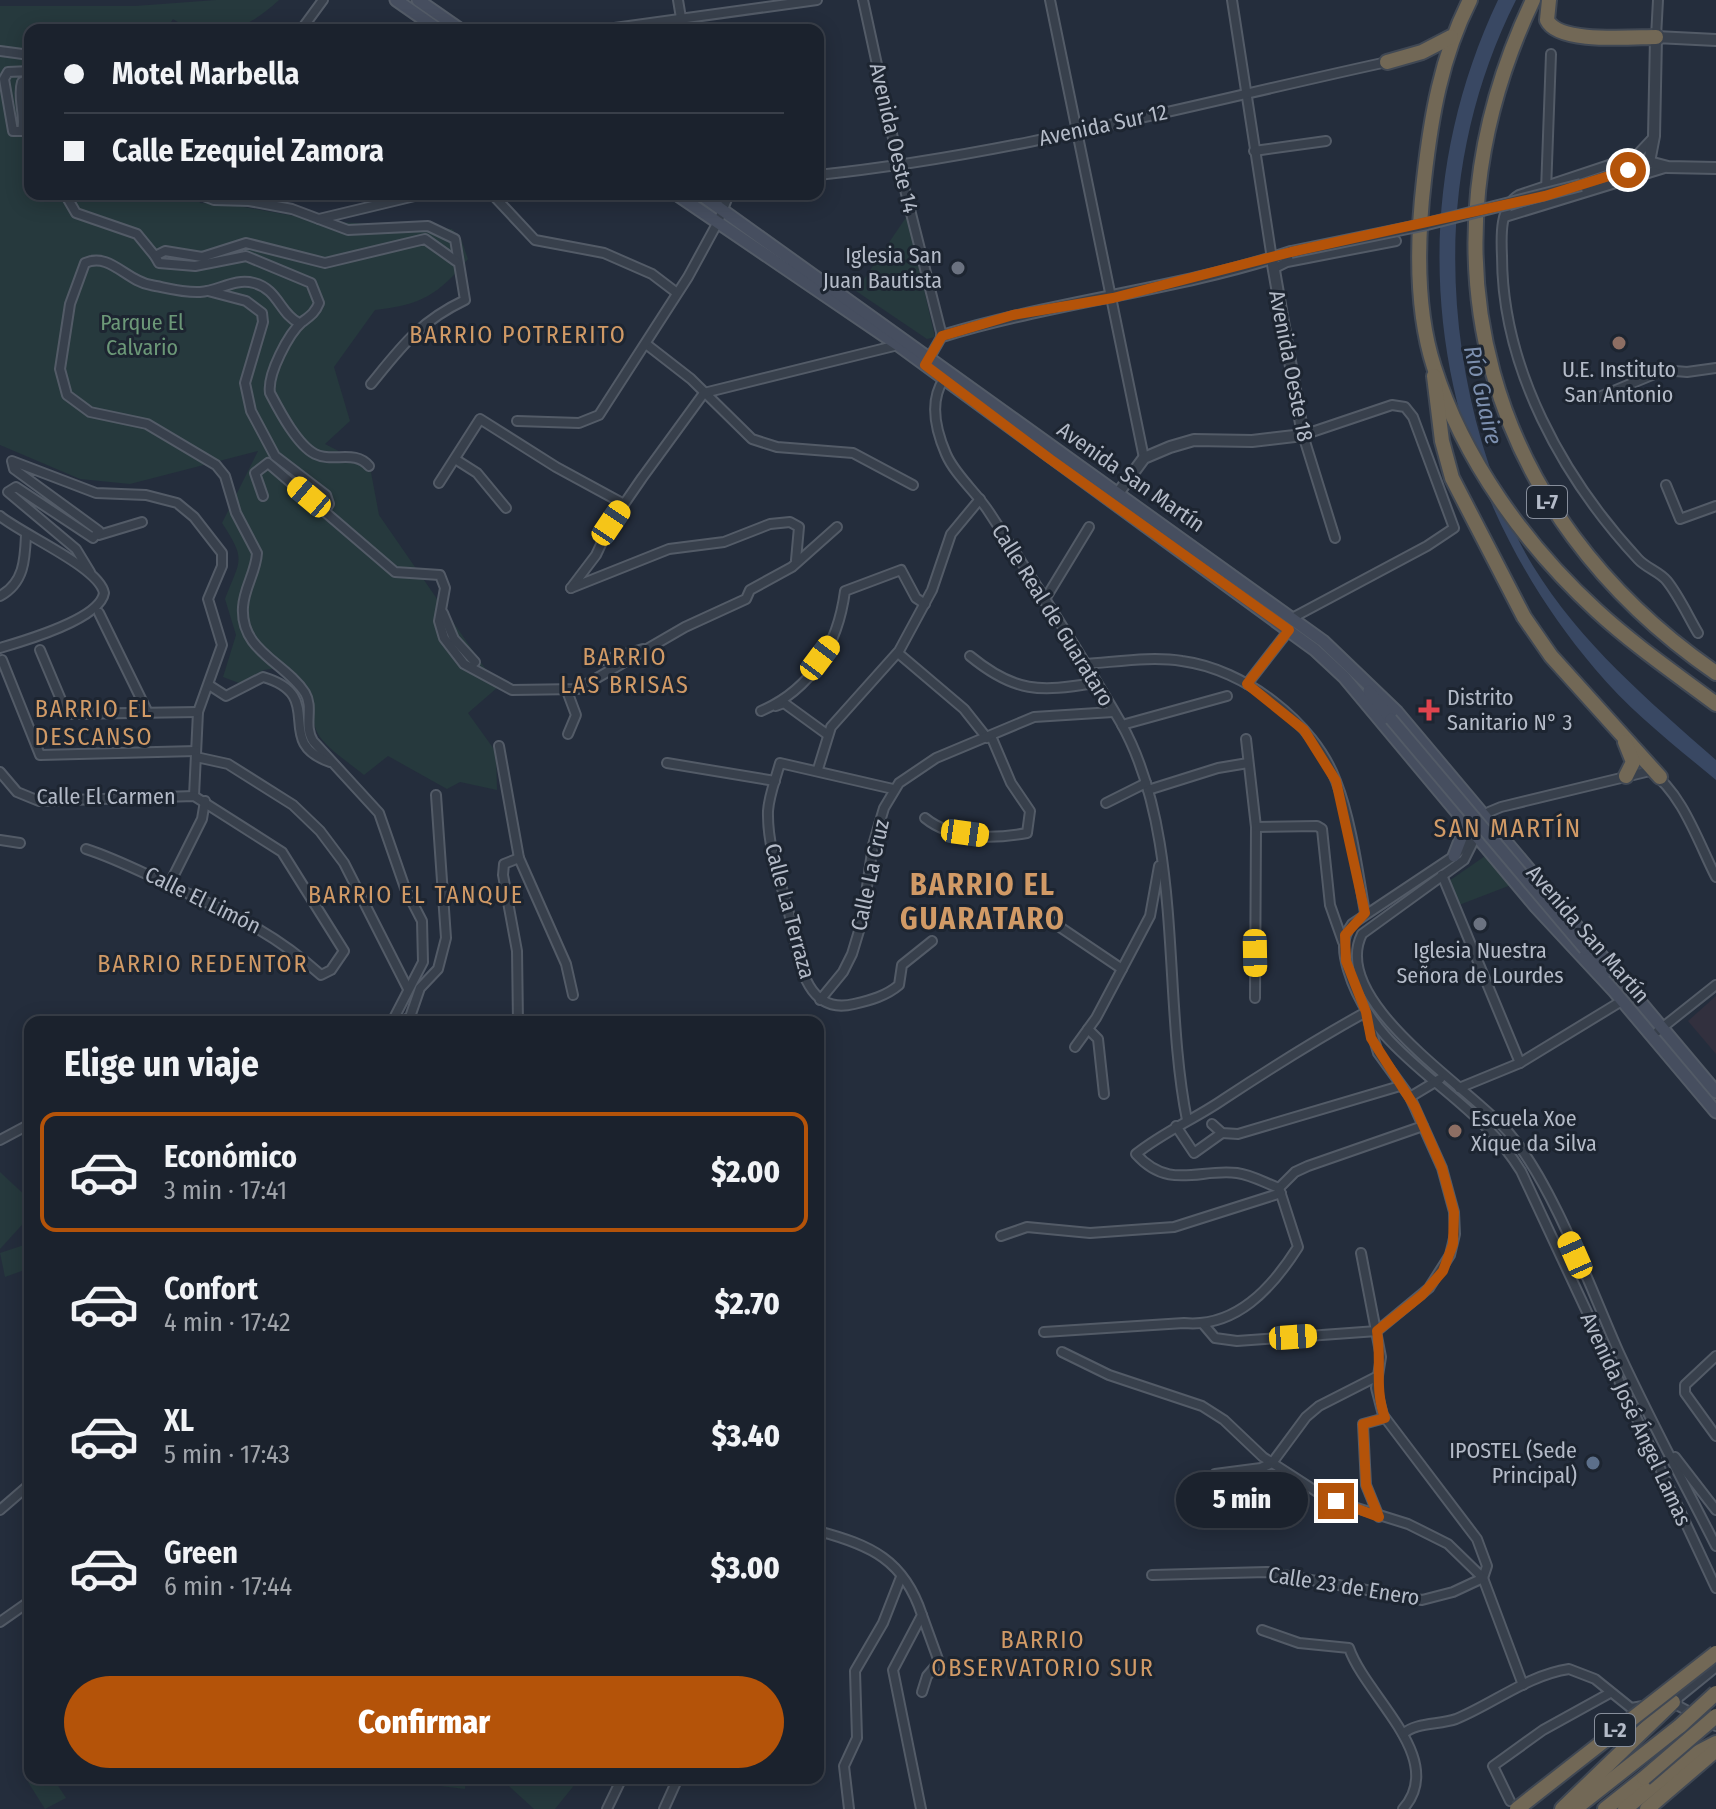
<!DOCTYPE html>
<html lang="es">
<meta charset="utf-8">
<style>
:root{--surface:#1b222d;--page:#242a35;--text:#f1f3f6;--muted:#a0a4aa;--line:#393f49;--accent:#b45309}
body{margin:0;font-family:"Fira Sans Condensed",sans-serif;background:var(--page);color:var(--text);height:100vh;display:flex;flex-direction:column;font-size:30px;white-space:nowrap}
*{box-sizing:border-box;margin:0}
p{font-size:26px;color:var(--muted)}
.icon{flex:none;width:44px;height:44px;fill:none;stroke:currentColor;stroke-width:2;stroke-linecap:round;stroke-linejoin:round}
.map{position:relative;flex:1;overflow:hidden}
.details{position:absolute;left:24px;top:1016px;width:800px;height:768px;display:flex;flex-direction:column;background:var(--surface);border-radius:16px;box-shadow:0 4px 20px #0003,0 0 0 2px var(--line)}
.details>*{flex:none}
.guide{position:absolute;left:24px;top:24px;width:800px;height:176px;border-radius:16px;box-shadow:0 4px 20px #0003,0 0 0 2px var(--line);display:grid;align-content:center;height:176px;padding:0 40px;background:var(--surface)}
.end{position:absolute;width:36px;height:36px;margin:-18px;border:10px solid #b45309;background:#fff;box-shadow:0 0 0 4px #fff}
.from{border-radius:50%}
.bubble{position:absolute;height:56px;border-radius:28px;background:var(--surface);box-shadow:0 4px 20px #0003,0 0 0 2px var(--line);font-size:26px;font-weight:800;line-height:56px;text-align:center}
.car{position:absolute;width:24px;height:48px;margin:-24px -12px;border-radius:10px;box-shadow:0 0 6px 2px #0007;background:linear-gradient(#f5c518 24%,#345 0 40%,#f5c518 0 76%,#345 0 86%,#f5c518 0)}
.guide b{display:flex;align-items:center;gap:28px;height:76px;font-size:30px}
.guide b+b{border-top:2px solid var(--line)}
.guide i{width:20px;height:20px;background:var(--text)}
ul{padding:0;list-style:none}
li{display:flex;align-items:center;gap:24px;height:120px;margin:0 16px 12px;padding:0 24px;border:4px solid transparent;border-radius:16px}
li div{flex:1}
li b{display:block;font-size:30px}
li em{font-style:normal;font-weight:800}
li.selected{border-color:var(--accent)}
li>.icon{width:72px;height:72px;stroke-width:1.5}
h2{padding:0 40px;font-size:36px;line-height:96px}
.action{display:flex;gap:16px;margin-top:auto;padding:16px 40px}
.action a{flex:1;height:92px;border-radius:48px;background:var(--accent);color:#fff;font-size:32px;font-weight:800;line-height:92px;text-align:center}
.map>svg:first-child{display:block}
</style>
<div class="map">
<svg width="1716" height="1809" viewBox="0 0 1716 1809">
<rect width="100%" height="100%" fill="#242d3c"/>
<path fill="#32303e" d="M1716,996V1054L1688,1021Z"/>
<g fill="#26393d">
<path d="M216,0H279C247,30 212,44 173,19L166,30H30V194H194L200,203L227,204L323,221L452,229L461,239L468,259C438,295 421,305 375,310L334,367L350,421L325,444L370,467L379,515L498,687L468,713L496,752L497,790L460,782L447,789L388,756L364,775C351,764 330,751 320,737C302,708 331,696 284,667L264,670L239,683L223,677L236,635L225,599C240,559 247,561 222,523L258,451L130,484L80,479L0,445V6H135Z"/>
<path d="M907,216L935,337L927,339L856,291Z"/>
<path d="M1488,854L1511,885L1459,905L1449,881Z"/>
<path d="M0,1172L30,1200V1216L0,1249Z"/>
<path d="M30,1243V1268L5,1277L0,1253Z"/>
<path d="M35,1778H53L66,1798L45,1809L28,1782Z"/>
<path d="M408,1778H466L465,1789L407,1782Z"/>
<path d="M500,1778H580L555,1809H534Z"/>
</g>
<path fill="#394863" d="M1498,0H1516C1446,139 1439,294 1482,443C1495,485 1510,529 1533,566C1581,644 1648,700 1716,760V780C1674,745 1630,711 1595,669C1435,480 1391,226 1498,0Z"/>
<g fill="none" stroke-linecap="round" stroke-linejoin="round">
<g stroke="#535b67" stroke-width="12">
<g id="minor">
<path d="M678,0L683,30"/>
<path d="M863,0L899,166L942,336L927,362"/>
<path d="M1050,0L1144,458"/>
<path d="M1232,0L1272,259"/>
<path d="M301,30L323,0"/>
<path d="M600,30L817,0"/>
<path d="M1656,37L1658,0"/>
<path d="M0,51L30,55"/>
<path d="M30,71L8,72L4,79L13,131H22C26,115 17,98 22,82L30,78"/>
<path d="M1651,140L1636,156L1519,195C1500,206 1501,235 1502,256C1502,368 1563,478 1638,559C1646,568 1660,572 1667,581C1679,596 1688,616 1698,633"/>
<path d="M1254,151L1326,141"/>
<path d="M818,175C1010,155 1198,103 1387,62"/>
<path d="M1546,191L1551,54"/>
<path d="M65,194L76,213L137,234L155,256"/>
<path d="M198,194L214,200L249,201L292,209L348,230L428,226L455,239L465,300C419,322 402,346 371,384"/>
<path d="M492,194L535,240L604,253L652,274L677,293"/>
<path d="M1505,217L1668,167"/>
<path d="M319,219L423,194"/>
<path d="M1273,269L1287,262L1396,241"/>
<path d="M208,291L246,301L262,313L263,322L245,383L251,411L275,456L326,495L329,504L325,510"/>
<path d="M299,323C280,314 278,289 254,283C234,278 219,291 200,292C184,293 167,288 151,285C126,281 110,252 85,263L70,304L60,369L67,395L90,412L147,424L216,465L225,476L236,513L257,553C256,572 244,588 243,607C240,651 285,662 305,693C314,708 303,725 313,741L379,813L405,888L422,921L423,962L392,1022"/>
<path d="M646,344L691,379L752,439L777,447L853,453L913,485"/>
<path d="M944,379C929,401 936,431 946,454C955,475 977,493 989,512C1034,581 1080,652 1121,723C1184,835 1162,997 1187,1120"/>
<path d="M1599,397L1664,370L1687,372L1716,368"/>
<path d="M517,421L579,423L599,415L688,277L718,222L729,194"/>
<path d="M455,459L477,473L506,508"/>
<path d="M369,466C355,449 333,463 315,454C297,445 279,410 270,393C267,374 289,333 302,322C310,316 315,313 319,303L311,283L246,256L195,266L159,263L155,256L165,251L202,257L246,243L325,263L425,239L456,261"/>
<path d="M439,483L480,419L556,467L624,504"/>
<path d="M1666,485L1680,519L1716,506"/>
<path d="M263,496L255,473L268,463L395,572L440,575L445,588L439,621L444,638L464,664L512,690L578,689L685,627L746,599L750,590L792,567L837,527"/>
<path d="M0,516C23,535 99,567 104,593C100,619 24,641 0,648"/>
<path d="M99,535L142,522"/>
<path d="M90,572L76,549L8,492L16,487L93,538L99,531L14,469L12,461L96,493L146,495L177,503L194,517L222,553V566L208,599L222,645L198,712L194,796"/>
<path d="M571,588L596,555L611,523L642,478L704,393L898,345"/>
<path d="M571,588L669,549L724,542L770,524L790,522L799,527L796,560"/>
<path d="M0,596C24,583 25,560 26,535"/>
<path d="M1044,601L1089,527"/>
<path d="M99,613L148,713"/>
<path d="M443,613L454,639L475,662"/>
<path d="M1294,617L1427,546L1454,528L1413,417L1405,407L1392,405L1303,435L1335,538"/>
<path d="M40,650L67,714L198,712"/>
<path d="M898,653L964,709L987,738"/>
<path d="M970,656C1015,693 1040,692 1094,683"/>
<path d="M2,660L40,755L196,751"/>
<path d="M600,661L643,649"/>
<path d="M1084,664C1116,662 1151,656 1182,661C1244,669 1314,722 1336,781C1351,819 1358,872 1365,913"/>
<path d="M1247,684L1289,630"/>
<path d="M209,685L226,696L263,677C329,696 271,742 330,762"/>
<path d="M567,691L576,715L568,734"/>
<path d="M776,706L784,703L828,735"/>
<path d="M761,711C812,689 838,644 845,591L901,570L916,598L925,604"/>
<path d="M1122,725L1227,696"/>
<path d="M1246,739L1256,827L1255,998"/>
<path d="M499,746L519,858L566,964L573,995"/>
<path d="M196,757L228,764L293,805L320,831L344,863L408,989"/>
<path d="M667,763L775,781"/>
<path d="M818,769L831,727L899,651L932,590L951,534L980,499"/>
<path d="M0,772L17,792L39,801L194,796L282,852L344,951L331,970L321,975C272,931 231,914 172,886C143,873 117,859 86,849"/>
<path d="M893,789L780,763C776,778 769,795 768,811C767,845 780,880 789,913C798,950 801,1017 854,1004C871,1000 886,996 899,985L902,965L932,941"/>
<path d="M1148,790L1218,768L1248,763"/>
<path d="M1106,803L1146,783"/>
<path d="M925,818C952,840 994,839 1027,833L1030,811L1011,783L991,736"/>
<path d="M1483,820L1489,812L1501,807L1650,771C1682,792 1699,844 1716,877"/>
<path d="M1256,827L1317,826L1322,829L1330,905L1343,942"/>
<path d="M1478,832L1464,860L1362,934C1328,1002 1472,1089 1509,1133C1554,1186 1591,1290 1620,1355C1650,1420 1684,1483 1716,1546"/>
<path d="M1476,836L1454,856L1352,924C1341,939 1343,953 1348,970C1370,1044 1436,1076 1487,1128C1500,1141 1511,1155 1521,1171L1716,1588"/>
<path d="M0,840L20,843"/>
<path d="M1442,875L1520,1063"/>
<path d="M169,885L202,819L205,801"/>
<path d="M1045,917L1122,969"/>
<path d="M820,1000L843,972L852,954L862,921L873,845L884,808L899,783L936,758L1034,717L1113,712"/>
<path d="M393,1019L403,1021L410,1017L420,988L438,969L446,938L436,795"/>
<path d="M518,1022L517,951L503,875L504,864L519,858"/>
<path d="M1088,1029L1098,1039L1104,1094"/>
<path d="M1658,1031L1716,985"/>
<path d="M1075,1047L1096,1018L1150,916L1159,866"/>
<path d="M1459,1088L1520,1063L1620,1002"/>
<path d="M1410,1097L1440,1079"/>
<path d="M1212,1124L1222,1133L1238,1134L1400,1086"/>
<path d="M1176,1126L1194,1153L1222,1133"/>
<path d="M0,1140L30,1124"/>
<path d="M1279,1188L1295,1172L1308,1166L1423,1126"/>
<path d="M1001,1236L1027,1227L1090,1233L1174,1227L1281,1193"/>
<path d="M1361,1253L1381,1357L1376,1388L1383,1415L1477,1539L1487,1566L1483,1578"/>
<path d="M1204,1325L1215,1338L1237,1341L1377,1331L1429,1288L1450,1255L1455,1234L1454,1212L1442,1168L1410,1097L1378,1053L1366,1012C1317,1039 1271,1068 1224,1099C1195,1119 1163,1132 1136,1154C1169,1191 1200,1168 1237,1173C1252,1175 1265,1183 1279,1188"/>
<path d="M1044,1332L1184,1323C1236,1328 1272,1288 1298,1247L1279,1188"/>
<path d="M1062,1352L1109,1375L1202,1406L1224,1420L1263,1457L1328,1499L1408,1524L1448,1544L1483,1578L1523,1685"/>
<path d="M1716,1356L1685,1385V1393L1716,1436"/>
<path d="M1675,1457L1716,1510"/>
<path d="M1215,1474L1261,1468L1272,1463L1306,1417L1319,1406L1376,1377"/>
<path d="M0,1510L30,1484"/>
<path d="M1379,1517L1366,1485L1363,1424L1385,1418"/>
<path d="M818,1531C871,1545 904,1560 922,1615L893,1670L921,1809"/>
<path d="M1152,1575L1267,1572L1422,1600L1453,1592L1483,1578"/>
<path d="M0,1622L30,1601"/>
<path d="M1262,1630L1299,1643L1349,1648C1366,1697 1448,1759 1403,1809"/>
<path d="M922,1692L927,1676L939,1662L922,1615"/>
<path d="M1671,1702L1716,1726"/>
<path d="M1673,1702L1716,1667"/>
<path d="M1403,1734C1416,1722 1439,1725 1456,1719C1493,1704 1528,1675 1569,1669L1595,1679L1631,1708L1643,1706"/>
<path d="M1510,1801L1493,1766L1543,1730L1610,1693"/>
<path d="M607,1809L622,1778"/>
<path d="M664,1809L678,1778"/>
<path d="M849,1809L844,1766L857,1738L855,1671L883,1623L901,1577"/>
</g>
</g>
<g stroke="#535b67" stroke-width="14">
<g id="tertiary">
<path d="M1649,162L1654,136L1656,37L1716,40"/>
<path d="M1649,162L1668,167L1716,168"/>
<path d="M1581,185L1649,162"/>
<path d="M942,336C1056,301 1177,290 1291,252"/>
<path d="M1113,500L1144,458L1170,447L1194,440L1252,441L1303,435L1272,259"/>
</g>
</g>
<g stroke="#535b67" stroke-width="15">
<g id="secondary">
<path d="M396,0L439,30"/>
<path d="M418,0L461,30"/>
<path d="M676,194L898,345L1315,650L1344,677L1536,907L1614,991L1716,1112"/>
<path d="M700,194L1323,641L1397,712L1716,1092"/>
<path d="M1369,691L1391,719"/>
<path d="M1454,856L1463,833L1460,816"/>
<path d="M1585,949L1607,971"/>
</g>
</g>
<g stroke="#404854" stroke-width="18">
<g id="motorway">
<path d="M1470,0C1441,57 1431,117 1424,180C1417,240 1415,308 1434,367C1463,459 1526,546 1597,611C1634,645 1676,674 1716,704"/>
<path d="M1533,0C1412,254 1486,515 1716,673"/>
<path d="M1549,0L1547,20C1558,44 1632,37 1656,37"/>
<path d="M1387,62L1422,52L1451,37"/>
<path d="M1434,376L1442,441L1452,478L1524,617L1551,656L1660,777"/>
<path d="M1625,742L1633,762L1626,776"/>
<path d="M1576,1808L1680,1726"/>
<path d="M1562,1809L1673,1702"/>
<path d="M1605,1809L1644,1778"/>
<path d="M1625,1809L1687,1758L1716,1743"/>
<path d="M1647,1809L1716,1750"/>
</g>
</g>
<use href="#minor" stroke="#38404c" stroke-width="8"/>
<use href="#tertiary" stroke="#38404c" stroke-width="10"/>
<use href="#secondary" stroke="#464e5f" stroke-width="11"/>
<use href="#motorway" stroke="#726856" stroke-width="14"/>
<g stroke="#535b67" stroke-width="14" stroke-linecap="butt">
<path id="tertiary-bridge" d="M1291,252L1427,224L1581,185"/>
</g>
<g stroke="#535b67" stroke-width="15" stroke-linecap="butt">
<path id="secondary-bridge" d="M1391,719L1585,949"/>
</g>
<g stroke="#404854" stroke-width="18" stroke-linecap="butt">
<g id="motorway-bridge">
<path d="M1680,1726L1716,1693"/>
<path d="M1644,1778L1716,1716"/>
<path d="M1517,1809L1716,1653"/>
</g>
</g>
<use href="#tertiary-bridge" stroke="#38404c" stroke-width="10"/>
<use href="#secondary-bridge" stroke="#464e5f" stroke-width="11"/>
<use href="#motorway-bridge" stroke="#726856" stroke-width="14"/>
</g>
<g fill="none" stroke-linecap="round" stroke-linejoin="round">
<path stroke="#b45309" stroke-width="10" d="M1336,1501L1379,1517L1366,1485L1363,1424L1385,1418C1374,1388 1382,1362 1377,1331L1422,1295L1443,1271L1453,1244L1454,1212L1442,1168L1415,1107L1371,1038L1366,1012L1346,961L1345,935L1365,913L1336,781L1304,730L1247,684L1289,630L1050,459L925,365L942,336L1013,315L1113,298L1291,252L1545,196L1628,170"/>
</g>
<g fill="#6b7280" stroke="#1d2531" stroke-width="3">
<circle cx="958" cy="268" r="8"/>
<circle cx="1480" cy="924" r="8"/>
</g>
<g fill="#8d6e63" stroke="#1d2531" stroke-width="3">
<circle cx="1619" cy="343" r="8"/>
<circle cx="1455" cy="1131" r="8"/>
</g>
<path fill="#e0444e" stroke="#1d2531" stroke-width="3" d="M1425 698h8v8h8v8h-8v8h-8v-8h-8v-8h8z"/>
<circle fill="#5c6f8a" stroke="#1d2531" stroke-width="3" cx="1593" cy="1463" r="8"/>
<g text-anchor="middle" dominant-baseline="central" stroke-width="6" stroke-linejoin="round" paint-order="stroke">
<g fill="#1d2531" stroke="#878e9b" stroke-width="2">
<rect x="1527" y="486" width="40" height="32" rx="6"/>
<rect x="1595" y="1714" width="40" height="32" rx="6"/>
</g>
<g font-size="20" font-weight="bold" fill="#b4bbc8">
<text x="1547" y="502">L-7</text>
<text x="1615" y="1730">L-2</text>
</g>
<g font-size="22" fill="#b4bbc8" stroke="#1d2531">
<text transform="translate(1103 125) rotate(-12)">Avenida Sur 12</text>
<text transform="translate(894 138) rotate(77)">Avenida Oeste 14</text>
<text transform="translate(1291 366) rotate(79)">Avenida Oeste 18</text>
<text transform="translate(1131 477) rotate(35)">Avenida San Martín</text>
<text transform="translate(1053 615) rotate(58)">Calle Real de Guarataro</text>
<text x="106" y="796">Calle El Carmen</text>
<text transform="translate(870 875) rotate(-78)">Calle La Cruz</text>
<text transform="translate(203 900) rotate(26)">Calle El Limón</text>
<text transform="translate(790 911) rotate(75)">Calle La Terraza</text>
<text transform="translate(1588 934) rotate(49)">Avenida San Martín</text>
<text transform="translate(1636 1419) rotate(65)">Avenida José Ángel Lamas</text>
<text transform="translate(1344 1586) rotate(9)">Calle 23 de Enero</text>
</g>
<g font-size="22" fill="#b4bbc8" stroke="#1d2531" text-anchor="end">
<text x="942" y="255">Iglesia San<tspan x="942" dy="25">Juan Bautista</tspan></text>
<text x="1619" y="369" text-anchor="middle">U.E. Instituto<tspan x="1619" dy="25">San Antonio</tspan></text>
<text x="1447" y="697" text-anchor="start">Distrito<tspan x="1447" dy="25">Sanitario N° 3</tspan></text>
<text x="1480" y="950" text-anchor="middle">Iglesia Nuestra<tspan x="1480" dy="25">Señora de Lourdes</tspan></text>
<text x="1471" y="1118" text-anchor="start">Escuela Xoe<tspan x="1471" dy="25">Xique da Silva</tspan></text>
<text x="1577" y="1450">IPOSTEL (Sede<tspan x="1577" dy="25">Principal)</tspan></text>
</g>
<g font-size="22" fill="#6c9878" stroke="#1d2531">
<text x="142" y="322">Parque El<tspan x="142" dy="25">Calvario</tspan></text>
</g>
<g font-size="24" letter-spacing="2" fill="#d19a66" stroke="#1d2531">
<text x="518" y="335">BARRIO POTRERITO</text>
<text x="625" y="657">BARRIO<tspan x="625" dy="28">LAS BRISAS</tspan></text>
<text x="94" y="709">BARRIO EL<tspan x="94" dy="28">DESCANSO</tspan></text>
<text x="416" y="895">BARRIO EL TANQUE</text>
<text x="203" y="964">BARRIO REDENTOR</text>
<text x="1043" y="1640">BARRIO<tspan x="1043" dy="28">OBSERVATORIO SUR</tspan></text>
</g>
<g font-size="24" font-style="italic" fill="#7c8fae" stroke="#1d2531">
<text transform="translate(1483 395) rotate(77)">Río Guaire</text>
</g>
<g font-size="26" letter-spacing="2" fill="#d19a66" stroke="#1d2531">
<text x="1508" y="828">SAN MARTÍN</text>
</g>
<g font-size="30" font-weight="bold" letter-spacing="2" fill="#d19a66" stroke="#1d2531">
<text x="983" y="885">BARRIO EL<tspan x="983" dy="34">GUARATARO</tspan></text>
</g>
</g>
</svg>
<i class="end from" style="left:1628px;top:170px"></i>
<i class="end" style="left:1336px;top:1501px"></i>
<div class="bubble" style="left:1176px;top:1472px;width:132px">5 min</div>
<i class="car" style="left:309px;top:497px;rotate:310deg"></i>
<i class="car" style="left:611px;top:523px;rotate:34deg"></i>
<i class="car" style="left:820px;top:658px;rotate:37deg"></i>
<i class="car" style="left:965px;top:833px;rotate:98deg"></i>
<i class="car" style="left:1255px;top:953px;rotate:179deg"></i>
<i class="car" style="left:1575px;top:1255px;rotate:336deg"></i>
<i class="car" style="left:1293px;top:1337px;rotate:86deg"></i>
<div class="guide">
<b><i class="from"></i>Motel Marbella</b>
<b><i></i>Calle Ezequiel Zamora</b>
</div>
<section class="details">
<h2>Elige un viaje</h2>
<ul>
<li class="selected"><svg class="icon" aria-label="car" viewBox="0 0 24 24"><path d="M5 17H2v-5l4-1 3-4h7l3 4 3 1v5h-3M9 17h6M6 11h13"/><circle cx="7" cy="17" r="2"/><circle cx="17" cy="17" r="2"/></svg><div><b>Económico</b><p>3 min · 17:41</p></div><em>$2.00</em></li>
<li><svg class="icon" aria-label="car" viewBox="0 0 24 24"><path d="M5 17H2v-5l4-1 3-4h7l3 4 3 1v5h-3M9 17h6M6 11h13"/><circle cx="7" cy="17" r="2"/><circle cx="17" cy="17" r="2"/></svg><div><b>Confort</b><p>4 min · 17:42</p></div><em>$2.70</em></li>
<li><svg class="icon" aria-label="car" viewBox="0 0 24 24"><path d="M5 17H2v-5l4-1 3-4h7l3 4 3 1v5h-3M9 17h6M6 11h13"/><circle cx="7" cy="17" r="2"/><circle cx="17" cy="17" r="2"/></svg><div><b>XL</b><p>5 min · 17:43</p></div><em>$3.40</em></li>
<li><svg class="icon" aria-label="car" viewBox="0 0 24 24"><path d="M5 17H2v-5l4-1 3-4h7l3 4 3 1v5h-3M9 17h6M6 11h13"/><circle cx="7" cy="17" r="2"/><circle cx="17" cy="17" r="2"/></svg><div><b>Green</b><p>6 min · 17:44</p></div><em>$3.00</em></li>
</ul>
<div class="action"><a>Confirmar</a></div>
</section>
</div>
